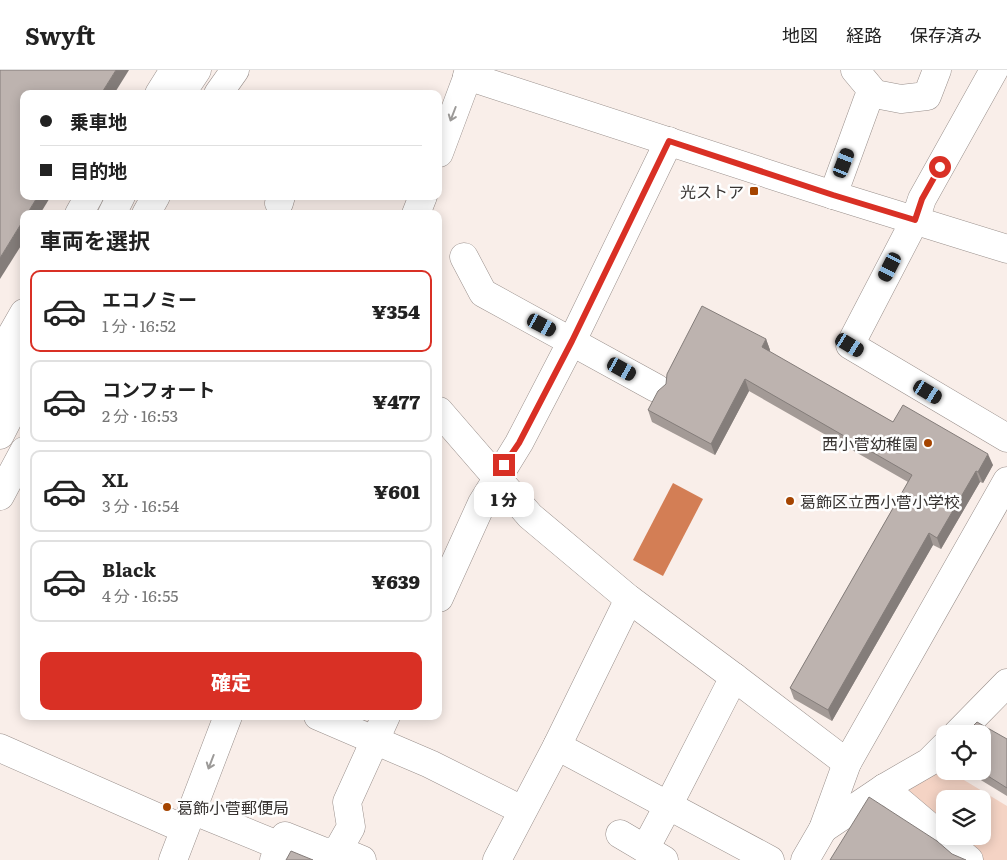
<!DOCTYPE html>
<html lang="ja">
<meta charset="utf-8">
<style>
:root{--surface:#fff;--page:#f2f2f2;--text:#222;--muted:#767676;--line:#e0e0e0;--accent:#d93025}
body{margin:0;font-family:Literata,"Noto Sans JP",serif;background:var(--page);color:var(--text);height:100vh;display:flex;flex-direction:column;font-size:19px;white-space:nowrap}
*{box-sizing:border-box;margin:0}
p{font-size:16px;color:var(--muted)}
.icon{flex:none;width:28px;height:28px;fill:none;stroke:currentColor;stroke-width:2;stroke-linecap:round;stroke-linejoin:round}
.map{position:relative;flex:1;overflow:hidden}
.side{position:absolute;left:20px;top:140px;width:422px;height:510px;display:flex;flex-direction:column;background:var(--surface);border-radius:10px;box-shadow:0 2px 12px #0003}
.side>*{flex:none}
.banner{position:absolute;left:20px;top:20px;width:422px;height:110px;border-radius:10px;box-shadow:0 2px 12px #0003;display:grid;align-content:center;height:110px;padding:0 20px;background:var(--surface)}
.buttons{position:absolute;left:936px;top:655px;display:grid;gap:10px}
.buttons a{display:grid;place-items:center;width:55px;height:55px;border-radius:10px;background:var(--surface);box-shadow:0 2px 12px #0003;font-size:25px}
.end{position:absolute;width:22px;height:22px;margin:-11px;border:6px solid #d93025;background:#fff;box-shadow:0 0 0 2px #fff}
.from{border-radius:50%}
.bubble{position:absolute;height:35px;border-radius:10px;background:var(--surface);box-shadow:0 2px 12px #0003;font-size:16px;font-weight:800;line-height:35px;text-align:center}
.car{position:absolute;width:15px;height:30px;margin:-15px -8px;border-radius:6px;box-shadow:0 0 4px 1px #0007;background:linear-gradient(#222 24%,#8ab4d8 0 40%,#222 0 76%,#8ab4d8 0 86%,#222 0)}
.banner b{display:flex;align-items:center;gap:18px;height:48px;font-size:19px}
.banner b+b{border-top:1px solid var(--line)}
.banner i{width:12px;height:12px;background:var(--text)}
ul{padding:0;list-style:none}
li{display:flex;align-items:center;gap:15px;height:82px;margin:0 10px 8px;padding:0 10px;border:2px solid var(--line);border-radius:10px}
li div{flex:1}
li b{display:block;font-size:19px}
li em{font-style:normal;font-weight:800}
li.current{border-color:var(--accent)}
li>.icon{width:45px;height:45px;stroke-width:1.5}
h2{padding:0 20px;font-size:22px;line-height:60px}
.primary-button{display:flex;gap:10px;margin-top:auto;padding:10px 20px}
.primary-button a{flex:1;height:58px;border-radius:10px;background:var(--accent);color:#fff;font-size:20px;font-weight:800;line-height:58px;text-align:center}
header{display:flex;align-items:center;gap:30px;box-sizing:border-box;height:70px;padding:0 25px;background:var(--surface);border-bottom:1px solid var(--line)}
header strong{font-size:24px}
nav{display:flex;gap:28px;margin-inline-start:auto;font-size:18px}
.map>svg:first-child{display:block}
</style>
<header>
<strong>Swyft</strong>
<nav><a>地図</a><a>経路</a><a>保存済み</a></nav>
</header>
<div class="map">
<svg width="1007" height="790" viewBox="0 0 1007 790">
<rect width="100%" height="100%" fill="#f9eee9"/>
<path fill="#f4d3c4" d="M935,693L945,699V701H949L1007,736V790H978L952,766H982V729H945V760L900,719Z"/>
<path fill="#d37e55" d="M673,413L703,429L663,506L633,490Z"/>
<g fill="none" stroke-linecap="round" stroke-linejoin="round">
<g stroke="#998f8b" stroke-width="29">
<g id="minor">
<path d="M855,0L875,24L901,29L927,26L937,0"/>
<path d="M994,0L922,129L915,150L850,275L1007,368"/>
<path d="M467,6L833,125L1007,179"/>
<path d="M833,125L868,29L875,24"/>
<path d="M279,133L281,126"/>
<path d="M464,187L483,223L656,318"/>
<path d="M439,341L530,446L629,529L734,607L847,693"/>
<path d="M439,528L482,433L519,373L572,271L669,71"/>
<path d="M318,646L430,694L522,740"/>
<path d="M957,664L1007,613"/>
<path d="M557,676L770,790"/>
<path d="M0,678L184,759"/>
<path d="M884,718L969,790"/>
<path d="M192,740L280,776"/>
<path d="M823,759L884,718L929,692L945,676"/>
<path d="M620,764L664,790"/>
<path d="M645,779L668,736L734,607"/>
<path d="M338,780L362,790"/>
<path d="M274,790L285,766L325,782L338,780L351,757L347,732L386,646"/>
<path d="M497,790L557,676L629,529"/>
<path d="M805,790L823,759L847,693L1007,411"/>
</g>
</g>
<g stroke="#998f8b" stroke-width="29">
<g id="major">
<path d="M218,24L235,0"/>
<path d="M439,83L470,0"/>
<path d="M79,144L89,126"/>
<path d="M146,144L156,126"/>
<path d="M416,144L423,126"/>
<path d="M0,285L24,243"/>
<path d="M0,426L24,381"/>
<path d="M173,790L228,646"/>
</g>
</g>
<g stroke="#998f8b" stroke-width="29">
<g id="highway">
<path d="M159,24L174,0"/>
<path d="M181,24L197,0"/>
<path d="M112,144L121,126"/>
<path d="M0,323L24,275"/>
<path d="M0,365L24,318"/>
</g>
</g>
<use href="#minor" stroke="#fff" stroke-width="28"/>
<use href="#major" stroke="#fff" stroke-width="28"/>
<use href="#highway" stroke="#fff" stroke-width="28"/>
</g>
<g fill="#a39a96">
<path d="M766,269L770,280L769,282L893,352L993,395L983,413L980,412L941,479L933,475L832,651L794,629L790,618L908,412L749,321L715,385L652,352L648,340L666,314Z"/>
<path d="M1007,669V726L966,701H982Z"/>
</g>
<g fill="#847d7a">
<path d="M116,0H129L114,24H101Z"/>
<path d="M38,126H51L40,144H27Z"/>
<path d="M24,149V171L0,209V188Z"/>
<path d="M766,269L770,280L766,289L762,277Z"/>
<path d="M745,309L749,321L715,385L711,374Z"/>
<path d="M988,384L993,395L983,413L978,402Z"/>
<path d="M976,401L980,412L941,479L937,468Z"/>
<path d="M929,463L933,475L832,651L828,640Z"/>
</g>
<g fill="#bdb3af" stroke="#847d7a">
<path d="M0,0H116L101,24H24V126H38L27,144H24V149L0,188Z"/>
<path d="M702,236L766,269L762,277L893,352L903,335L988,384L978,402L976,401L937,468L929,463L828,640L790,618L912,405L745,309L711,374L648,340L658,321L666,314L667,304Z"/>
<path d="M977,652L1007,669V718L980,701H982V664H965Z"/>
<path d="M869,727L937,771L952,784L966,790H830Z"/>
<path d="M291,781L313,790H286Z"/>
</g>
<defs><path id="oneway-shaft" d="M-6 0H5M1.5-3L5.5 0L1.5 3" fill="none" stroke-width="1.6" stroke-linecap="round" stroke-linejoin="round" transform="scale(1.25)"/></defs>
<g stroke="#9c9a98">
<use href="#oneway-shaft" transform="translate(453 44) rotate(111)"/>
<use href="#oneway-shaft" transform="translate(211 692) rotate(111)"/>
</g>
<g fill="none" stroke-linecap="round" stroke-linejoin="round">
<path stroke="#d93025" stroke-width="6" d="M504,395L519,373L572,271L669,71L833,125L915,150L922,129L940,97"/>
</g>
<g fill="#a54400" stroke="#fefefe" stroke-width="2">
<rect x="749" y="116" width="10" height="10" rx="2.5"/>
<circle cx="928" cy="373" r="5"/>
<circle cx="790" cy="431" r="5"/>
<circle cx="167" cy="737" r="5"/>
</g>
<g text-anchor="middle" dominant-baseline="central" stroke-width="5" stroke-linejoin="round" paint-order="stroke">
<g font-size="16" fill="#383432" stroke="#fefefe" text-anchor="end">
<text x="744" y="121">光ストア</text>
<text x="918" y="373">西小菅幼稚園</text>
<text x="800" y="431" text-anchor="start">葛飾区立西小菅小学校</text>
<text x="177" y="737" text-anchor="start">葛飾小菅郵便局</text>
</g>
</g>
</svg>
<div class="buttons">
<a><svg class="icon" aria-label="locate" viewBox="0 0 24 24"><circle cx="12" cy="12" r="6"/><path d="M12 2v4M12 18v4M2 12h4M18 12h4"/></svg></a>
<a><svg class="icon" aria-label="layers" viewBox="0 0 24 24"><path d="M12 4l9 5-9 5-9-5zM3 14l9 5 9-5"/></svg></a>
</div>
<i class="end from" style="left:940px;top:97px"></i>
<i class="end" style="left:504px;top:395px"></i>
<div class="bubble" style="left:474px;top:412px;width:60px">1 分</div>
<i class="car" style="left:844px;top:93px;rotate:21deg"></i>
<i class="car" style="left:890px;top:197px;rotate:207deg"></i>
<i class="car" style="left:542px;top:255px;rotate:118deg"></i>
<i class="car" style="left:850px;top:275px;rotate:121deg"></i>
<i class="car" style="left:622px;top:299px;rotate:119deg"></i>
<i class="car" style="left:928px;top:322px;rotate:121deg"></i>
<div class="banner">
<b><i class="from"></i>乗車地</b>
<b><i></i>目的地</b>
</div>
<section class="side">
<h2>車両を選択</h2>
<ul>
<li class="current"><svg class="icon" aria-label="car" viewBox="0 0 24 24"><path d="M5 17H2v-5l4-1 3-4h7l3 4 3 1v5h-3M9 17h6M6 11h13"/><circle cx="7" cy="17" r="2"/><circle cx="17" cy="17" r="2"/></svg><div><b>エコノミー</b><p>1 分 · 16:52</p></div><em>¥354</em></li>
<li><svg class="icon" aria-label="car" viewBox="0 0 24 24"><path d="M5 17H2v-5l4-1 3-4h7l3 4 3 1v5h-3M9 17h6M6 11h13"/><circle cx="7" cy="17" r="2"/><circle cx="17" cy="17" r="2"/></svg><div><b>コンフォート</b><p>2 分 · 16:53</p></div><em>¥477</em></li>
<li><svg class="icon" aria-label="car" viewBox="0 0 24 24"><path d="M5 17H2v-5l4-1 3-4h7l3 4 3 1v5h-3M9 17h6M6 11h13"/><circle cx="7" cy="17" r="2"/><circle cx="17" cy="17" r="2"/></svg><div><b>XL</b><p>3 分 · 16:54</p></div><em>¥601</em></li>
<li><svg class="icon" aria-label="car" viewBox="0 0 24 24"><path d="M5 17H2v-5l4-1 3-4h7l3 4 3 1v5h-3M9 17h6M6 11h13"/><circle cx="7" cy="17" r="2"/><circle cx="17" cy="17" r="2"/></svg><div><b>Black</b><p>4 分 · 16:55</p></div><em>¥639</em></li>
</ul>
<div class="primary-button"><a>確定</a></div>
</section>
</div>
